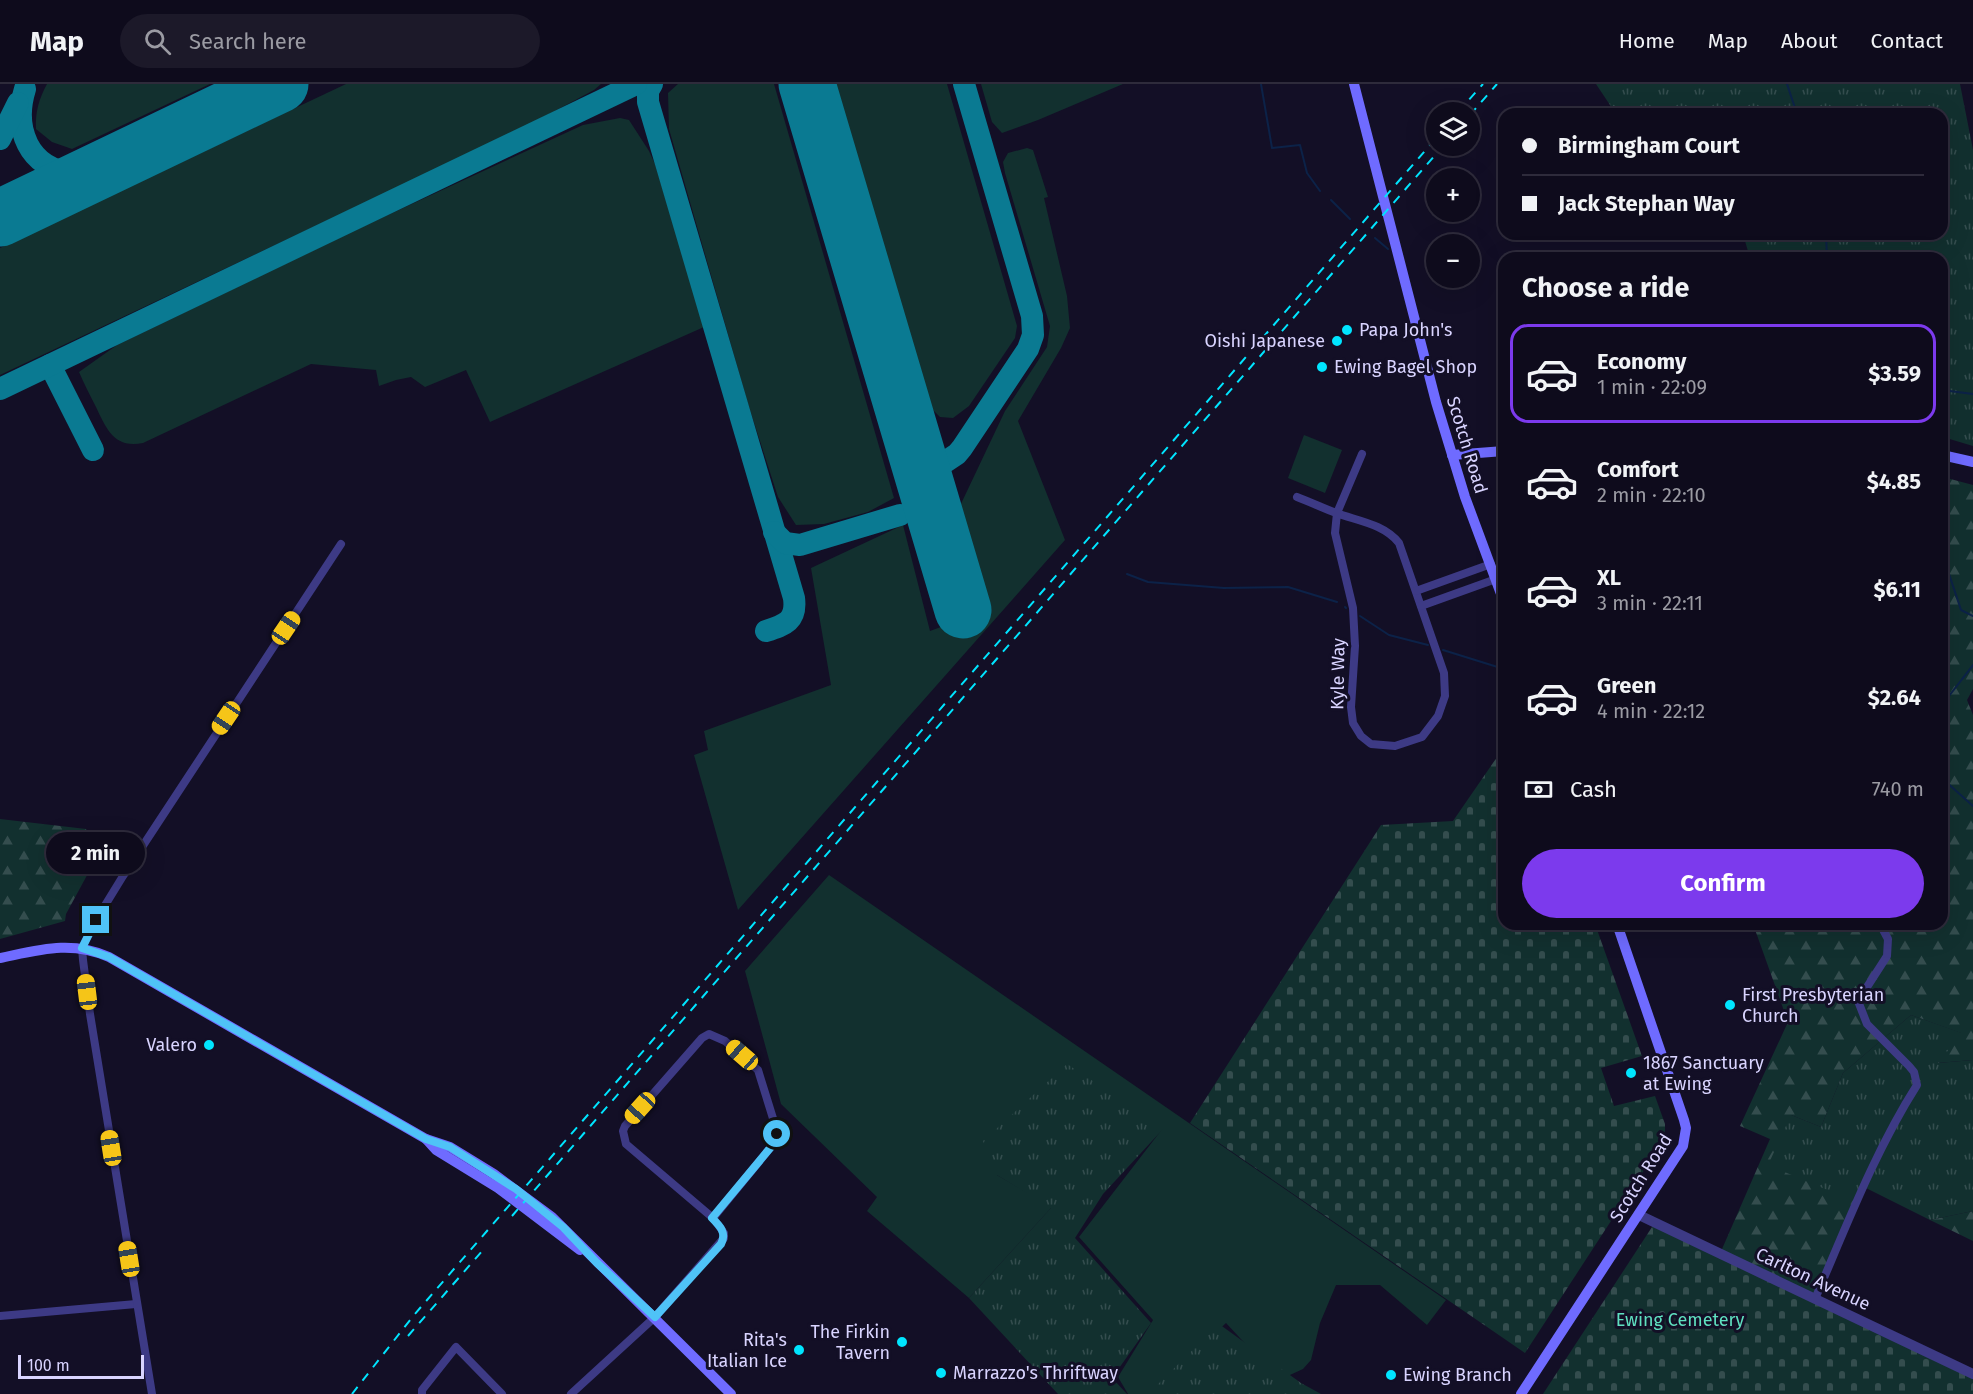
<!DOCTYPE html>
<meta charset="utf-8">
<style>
:root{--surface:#0e0b1c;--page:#1c1929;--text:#f1f3f6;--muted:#9b9ba3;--line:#2e2b3b;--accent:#7c3aed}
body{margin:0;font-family:"Fira Sans",sans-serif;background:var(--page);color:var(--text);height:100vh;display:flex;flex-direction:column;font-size:22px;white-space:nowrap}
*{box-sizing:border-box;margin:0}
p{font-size:20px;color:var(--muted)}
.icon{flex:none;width:33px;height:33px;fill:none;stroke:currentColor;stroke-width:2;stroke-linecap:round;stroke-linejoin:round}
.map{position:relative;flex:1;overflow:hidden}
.drawer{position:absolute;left:1498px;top:168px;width:450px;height:678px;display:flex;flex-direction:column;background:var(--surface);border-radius:18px;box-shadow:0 6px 24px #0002,0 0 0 2px var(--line)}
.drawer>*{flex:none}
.banner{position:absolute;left:1498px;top:24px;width:450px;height:132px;border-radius:18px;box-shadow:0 6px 24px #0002,0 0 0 2px var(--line);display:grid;align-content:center;height:132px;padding:0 24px;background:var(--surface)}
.fabs{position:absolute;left:1426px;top:18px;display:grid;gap:12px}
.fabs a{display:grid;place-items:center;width:54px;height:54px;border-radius:50%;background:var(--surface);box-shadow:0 6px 24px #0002,0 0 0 2px var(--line);font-size:30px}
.scale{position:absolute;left:18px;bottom:15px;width:126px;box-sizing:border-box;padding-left:6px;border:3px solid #d9d4ff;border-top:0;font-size:16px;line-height:21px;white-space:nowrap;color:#d9d4ff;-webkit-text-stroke:4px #130f26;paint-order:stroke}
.end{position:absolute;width:27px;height:27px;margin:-14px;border:8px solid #4fc3f7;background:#111;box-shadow:0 0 0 3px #111}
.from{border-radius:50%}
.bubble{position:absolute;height:42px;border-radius:21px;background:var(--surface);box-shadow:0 6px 24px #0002,0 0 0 2px var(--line);font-size:20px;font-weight:700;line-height:42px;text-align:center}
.car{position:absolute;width:18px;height:36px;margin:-18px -9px;border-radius:8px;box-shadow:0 0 4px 2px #0007;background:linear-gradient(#f5c518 24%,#345 0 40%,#f5c518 0 76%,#345 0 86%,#f5c518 0)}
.banner b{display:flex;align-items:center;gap:21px;height:57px;font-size:22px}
.banner b+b{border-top:2px solid var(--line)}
.banner i{width:15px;height:15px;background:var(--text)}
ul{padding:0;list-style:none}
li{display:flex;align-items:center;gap:18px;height:99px;margin:0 12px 9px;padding:0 12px;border:3px solid transparent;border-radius:18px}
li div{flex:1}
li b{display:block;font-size:22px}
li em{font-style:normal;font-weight:700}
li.current{border-color:var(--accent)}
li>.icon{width:54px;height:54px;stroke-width:1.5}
h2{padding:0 24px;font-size:27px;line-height:72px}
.pay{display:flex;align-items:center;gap:15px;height:66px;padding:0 24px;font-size:22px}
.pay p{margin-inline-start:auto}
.button{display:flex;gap:12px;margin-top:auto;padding:12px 24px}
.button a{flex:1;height:69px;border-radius:36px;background:var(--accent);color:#fff;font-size:24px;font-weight:700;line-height:69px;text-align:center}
header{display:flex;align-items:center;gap:36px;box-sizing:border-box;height:84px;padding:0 30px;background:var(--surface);border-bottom:2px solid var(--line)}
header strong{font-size:28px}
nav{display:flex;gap:33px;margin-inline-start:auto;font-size:21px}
.search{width:420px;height:54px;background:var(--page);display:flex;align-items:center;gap:15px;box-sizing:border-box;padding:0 21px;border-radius:33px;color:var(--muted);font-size:22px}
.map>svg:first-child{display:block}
</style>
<header>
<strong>Map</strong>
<div class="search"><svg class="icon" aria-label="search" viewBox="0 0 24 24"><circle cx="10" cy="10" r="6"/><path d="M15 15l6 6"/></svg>Search here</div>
<nav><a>Home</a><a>Map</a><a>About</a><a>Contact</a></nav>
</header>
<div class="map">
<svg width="1973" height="1310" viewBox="0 0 1973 1310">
<defs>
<pattern id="forest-firs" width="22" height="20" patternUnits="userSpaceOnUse" patternTransform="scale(1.5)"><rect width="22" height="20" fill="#12302f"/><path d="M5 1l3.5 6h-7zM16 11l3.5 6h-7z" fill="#344d4e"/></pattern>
<pattern id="cemetery-stones" width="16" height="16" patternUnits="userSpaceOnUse" patternTransform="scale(1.5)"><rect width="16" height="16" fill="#12302f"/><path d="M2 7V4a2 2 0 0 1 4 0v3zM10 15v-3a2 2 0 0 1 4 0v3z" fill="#344d4e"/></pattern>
<pattern id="park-tufts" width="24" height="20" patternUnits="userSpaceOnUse" patternTransform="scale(1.5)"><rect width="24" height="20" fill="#12302f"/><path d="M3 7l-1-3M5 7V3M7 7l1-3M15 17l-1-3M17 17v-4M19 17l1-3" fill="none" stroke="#344d4e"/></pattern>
</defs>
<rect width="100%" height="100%" fill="#130f26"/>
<g fill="#12302f">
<path d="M47,0H210L72,65L52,58L36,45C35,28 39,15 47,0Z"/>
<path d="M346,0H601L594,6L525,43L0,291V164Z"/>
<path d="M678,0H774L894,414L868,428L824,440L796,441L778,413L748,320L669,45L668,9Z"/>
<path d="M834,0H947L1017,242L1015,254L969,322L953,334L940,333L928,321Z"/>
<path d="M981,0H1123L1038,36L1002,49L992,38Z"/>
<path d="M620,34L629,36L649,67L655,80L704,243L490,338L466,286L425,303L411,293L396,296L379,302L376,286L311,280L143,359C114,365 106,344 96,323C90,311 84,300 79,288L117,261L364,142L583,41Z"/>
<path d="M1027,64L1033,66L1048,113L1044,114L1067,212L1070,244L1061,264L1018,337L1065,456L738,826L694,671L708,666L704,647L831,601L811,484L903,441L930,547L990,525L959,424L1005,327L1047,263L1050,242L1005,89L1003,78L1008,69Z"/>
<path d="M1304,351L1342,366L1325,409L1288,394Z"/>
<path d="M829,791L1446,1216L1427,1241L1380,1201H1336L1320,1239L1311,1276L1303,1285L1279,1296L1226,1239L1152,1310H1128L1118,1293L1153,1236L1079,1153L1163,1044L997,1091L1052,1123L969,1214L867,1127L877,1113L781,1020L745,887Z"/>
</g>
<g fill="url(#forest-firs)">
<path d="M1943,393L1973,401V605L1967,616L1973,631V976L1937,979L1961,949L1911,931L1843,989L1821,1043L1791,1031L1856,1118L1814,1218L1719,1172L1770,1055L1740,1042L1788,938L1753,840H1942Z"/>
<path d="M0,735L86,745L98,771L66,830L65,837L0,855Z"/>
<path d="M1973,1127V1157L1930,1136Z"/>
</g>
<g fill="url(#cemetery-stones)">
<path d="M1504,663V840H1595L1642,972L1601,984L1614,1022L1655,1012L1665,1040V1054L1525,1269L1190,1039L1381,741L1453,737Z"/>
<path d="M1654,1140L1973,1294V1310H1543Z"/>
</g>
<g fill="url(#park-tufts)">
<path d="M1596,0H1960L1973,66V362L1943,353L1942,174H1750L1743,150H1942V30H1609L1612,24Z"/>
<path d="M1911,931L1962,949L1938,979L1973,976V1127L1930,1136L1864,1103L1856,1118L1768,1081L1791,1031L1821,1043L1843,989Z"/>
<path d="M1067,980L1164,1044L1103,1110L1075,1154L1151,1239L1112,1294L1127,1310H1058L969,1214L1051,1124L997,1091L983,1057Z"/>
<path d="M1219,1240L1301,1299L1321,1310H1148Z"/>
</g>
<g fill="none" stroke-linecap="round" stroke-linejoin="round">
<g stroke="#0c2248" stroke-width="2">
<path d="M1261,0L1272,64L1300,61L1307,89L1320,107"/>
<path d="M1787,0L1797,30"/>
<path d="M1331,116L1350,135"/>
<path d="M1826,150L1827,174"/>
<path d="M1375,154L1388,165"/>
<path d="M1942,306L1973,310"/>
<path d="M1942,390L1945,391L1947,411L1942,438"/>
<path d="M1942,469L1961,526L1973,532"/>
<path d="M1127,490L1148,498L1224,504L1288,503L1337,518"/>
<path d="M1345,523L1346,524"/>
<path d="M1360,532L1389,551L1428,561"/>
<path d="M1443,566L1504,585"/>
<path d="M1942,621L1973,581"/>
<path d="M1942,690L1944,696L1973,722"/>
</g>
<g stroke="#0a7a92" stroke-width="22">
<path d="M652,0L648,7V18L794,514C797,537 785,541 766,547"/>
<path d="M25,5C13,44 28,85 73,89C82,89 92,87 101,86"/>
<path d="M0,55L18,19"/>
<path d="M50,281L93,366"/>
<path d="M0,305L636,0"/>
<path d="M945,378L957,370L962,364L1028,265L1033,251L1032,232L964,0"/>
<path d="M774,448L785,459L800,461L900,431"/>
</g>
<g stroke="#0a7a92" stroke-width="57">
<path d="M807,0L963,526"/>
<path d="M0,134L280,0"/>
</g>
<g stroke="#3d3a85" stroke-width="8">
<path d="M1297,413C1310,418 1323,424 1336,429C1358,437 1384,440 1399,459L1444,589L1445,612L1438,632L1422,653L1395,662L1371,660L1361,652L1353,639L1351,623L1355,562L1353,524L1335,449L1337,429L1362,370"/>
<path d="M1416,507L1491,480"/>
<path d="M1421,522L1496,495"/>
<path d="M1815,1215C1846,1143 1875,1067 1917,1001L1914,988L1909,982L1867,940L1858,917L1887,872L1888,855L1880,840"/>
<path d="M0,1232L136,1220"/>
<path d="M152,1310L90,930L83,876L82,864L96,836L123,792L341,460"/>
<path d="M422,1310V1306L456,1263L502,1310"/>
<path d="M571,1310L655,1233L724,1154V1149L713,1134L626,1060L623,1047L625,1042L702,954L709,950L725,957L758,986L776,1044L775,1057L771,1063L713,1134"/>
</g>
<path stroke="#3d3a85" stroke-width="10" d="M1639,1131L1973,1290"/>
<g stroke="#6f6bff" stroke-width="10">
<path d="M1354,0L1436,318L1465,413L1504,518"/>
<path d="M1452,371L1504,367"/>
<path d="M1942,371L1973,378"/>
<path d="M0,874C39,866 71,856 109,873L426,1055L450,1063L494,1090L552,1133L731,1310"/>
<path d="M426,1055L436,1066L498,1104L580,1166"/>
<path d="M1521,1310L1683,1062L1686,1044L1684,1036L1617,840"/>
</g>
<g stroke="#00e5ff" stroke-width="2" stroke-dasharray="9 8" stroke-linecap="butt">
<path d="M1458,28L1483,0"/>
<path d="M1470,31L1497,0"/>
<path d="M512,1132L1443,62"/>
<path d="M408,1252L483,1166"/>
<path d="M352,1310L414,1231L1437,53"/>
</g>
</g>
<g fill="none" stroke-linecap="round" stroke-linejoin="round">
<path stroke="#4fc3f7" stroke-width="8" d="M96,836L82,864L109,873L426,1055L450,1063L516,1105L563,1143L597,1179L655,1233L721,1160C727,1149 720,1142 712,1134L771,1063L775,1058L777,1050"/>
</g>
<g fill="#00e5ff" stroke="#130f26" stroke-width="2">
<circle cx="1347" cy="246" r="6"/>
<circle cx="1337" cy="257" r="6"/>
<circle cx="1322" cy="283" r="6"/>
<circle cx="1730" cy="921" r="6"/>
<circle cx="209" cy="961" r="6"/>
<circle cx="1631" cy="989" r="6"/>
<circle cx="902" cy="1258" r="6"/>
<circle cx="799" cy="1266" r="6"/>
<circle cx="941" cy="1289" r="6"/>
<circle cx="1391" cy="1291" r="6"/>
</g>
<g text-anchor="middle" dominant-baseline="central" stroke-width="6" stroke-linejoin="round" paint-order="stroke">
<g font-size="18" fill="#d9d4ff" stroke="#130f26" text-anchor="start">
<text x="1359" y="246">Papa John's</text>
<text x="1325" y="257" text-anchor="end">Oishi Japanese</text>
<text x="1334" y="283">Ewing Bagel Shop</text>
<text x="1742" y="911">First Presbyterian<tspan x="1742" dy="21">Church</tspan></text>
<text x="197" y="961" text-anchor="end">Valero</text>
<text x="1643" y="979">1867 Sanctuary<tspan x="1643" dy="21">at Ewing</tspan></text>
<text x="890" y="1248" text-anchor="end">The Firkin<tspan x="890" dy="21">Tavern</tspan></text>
<text x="787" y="1256" text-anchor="end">Rita's<tspan x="787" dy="21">Italian Ice</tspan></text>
<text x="953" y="1289">Marrazzo's Thriftway</text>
<text x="1403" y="1291">Ewing Branch</text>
</g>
<g font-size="18" fill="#d9d4ff" stroke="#130f26">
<text transform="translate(1467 361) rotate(73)">Scotch Road</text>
<text transform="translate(1338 590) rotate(-89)">Kyle Way</text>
<text transform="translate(1641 1094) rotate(-58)">Scotch Road</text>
<text transform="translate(1813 1195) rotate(25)">Carlton Avenue</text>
</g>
<g font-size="18" fill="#5fe0c0" stroke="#130f26">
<text x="1680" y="1236">Ewing Cemetery</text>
</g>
</g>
</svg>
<div class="fabs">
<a><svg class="icon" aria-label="layers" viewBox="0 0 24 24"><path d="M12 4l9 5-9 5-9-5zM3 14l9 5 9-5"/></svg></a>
<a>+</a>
<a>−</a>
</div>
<div class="scale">100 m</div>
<i class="end from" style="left:777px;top:1050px"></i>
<i class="end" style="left:96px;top:836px"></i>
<div class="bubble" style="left:46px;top:748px;width:99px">2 min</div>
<i class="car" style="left:286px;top:544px;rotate:34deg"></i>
<i class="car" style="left:226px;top:634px;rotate:214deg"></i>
<i class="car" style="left:87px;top:908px;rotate:353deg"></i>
<i class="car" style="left:742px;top:971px;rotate:311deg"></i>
<i class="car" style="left:640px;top:1024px;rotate:222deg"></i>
<i class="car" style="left:111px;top:1064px;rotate:351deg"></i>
<i class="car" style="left:129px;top:1175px;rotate:351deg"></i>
<div class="banner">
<b><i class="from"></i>Birmingham Court</b>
<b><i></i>Jack Stephan Way</b>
</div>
<section class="drawer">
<h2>Choose a ride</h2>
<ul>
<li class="current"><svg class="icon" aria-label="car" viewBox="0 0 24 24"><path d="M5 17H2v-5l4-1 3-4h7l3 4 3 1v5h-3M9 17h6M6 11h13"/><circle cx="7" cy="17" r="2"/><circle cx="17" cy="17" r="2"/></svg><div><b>Economy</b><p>1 min · 22:09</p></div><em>$3.59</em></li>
<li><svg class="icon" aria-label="car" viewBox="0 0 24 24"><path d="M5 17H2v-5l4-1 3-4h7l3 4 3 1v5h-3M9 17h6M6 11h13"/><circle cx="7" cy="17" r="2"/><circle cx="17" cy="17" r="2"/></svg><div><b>Comfort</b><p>2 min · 22:10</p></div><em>$4.85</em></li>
<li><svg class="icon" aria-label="car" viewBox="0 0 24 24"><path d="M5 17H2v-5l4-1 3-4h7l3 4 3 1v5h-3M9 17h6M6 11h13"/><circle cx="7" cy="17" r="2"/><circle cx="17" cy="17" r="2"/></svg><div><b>XL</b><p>3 min · 22:11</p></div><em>$6.11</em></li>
<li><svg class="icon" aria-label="car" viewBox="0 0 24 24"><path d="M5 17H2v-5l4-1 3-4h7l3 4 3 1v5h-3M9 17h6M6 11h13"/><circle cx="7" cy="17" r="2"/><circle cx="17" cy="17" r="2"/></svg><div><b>Green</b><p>4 min · 22:12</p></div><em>$2.64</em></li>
</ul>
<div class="pay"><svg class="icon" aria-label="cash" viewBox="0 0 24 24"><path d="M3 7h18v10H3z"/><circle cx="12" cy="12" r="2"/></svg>Cash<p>740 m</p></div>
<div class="button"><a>Confirm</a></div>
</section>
</div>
